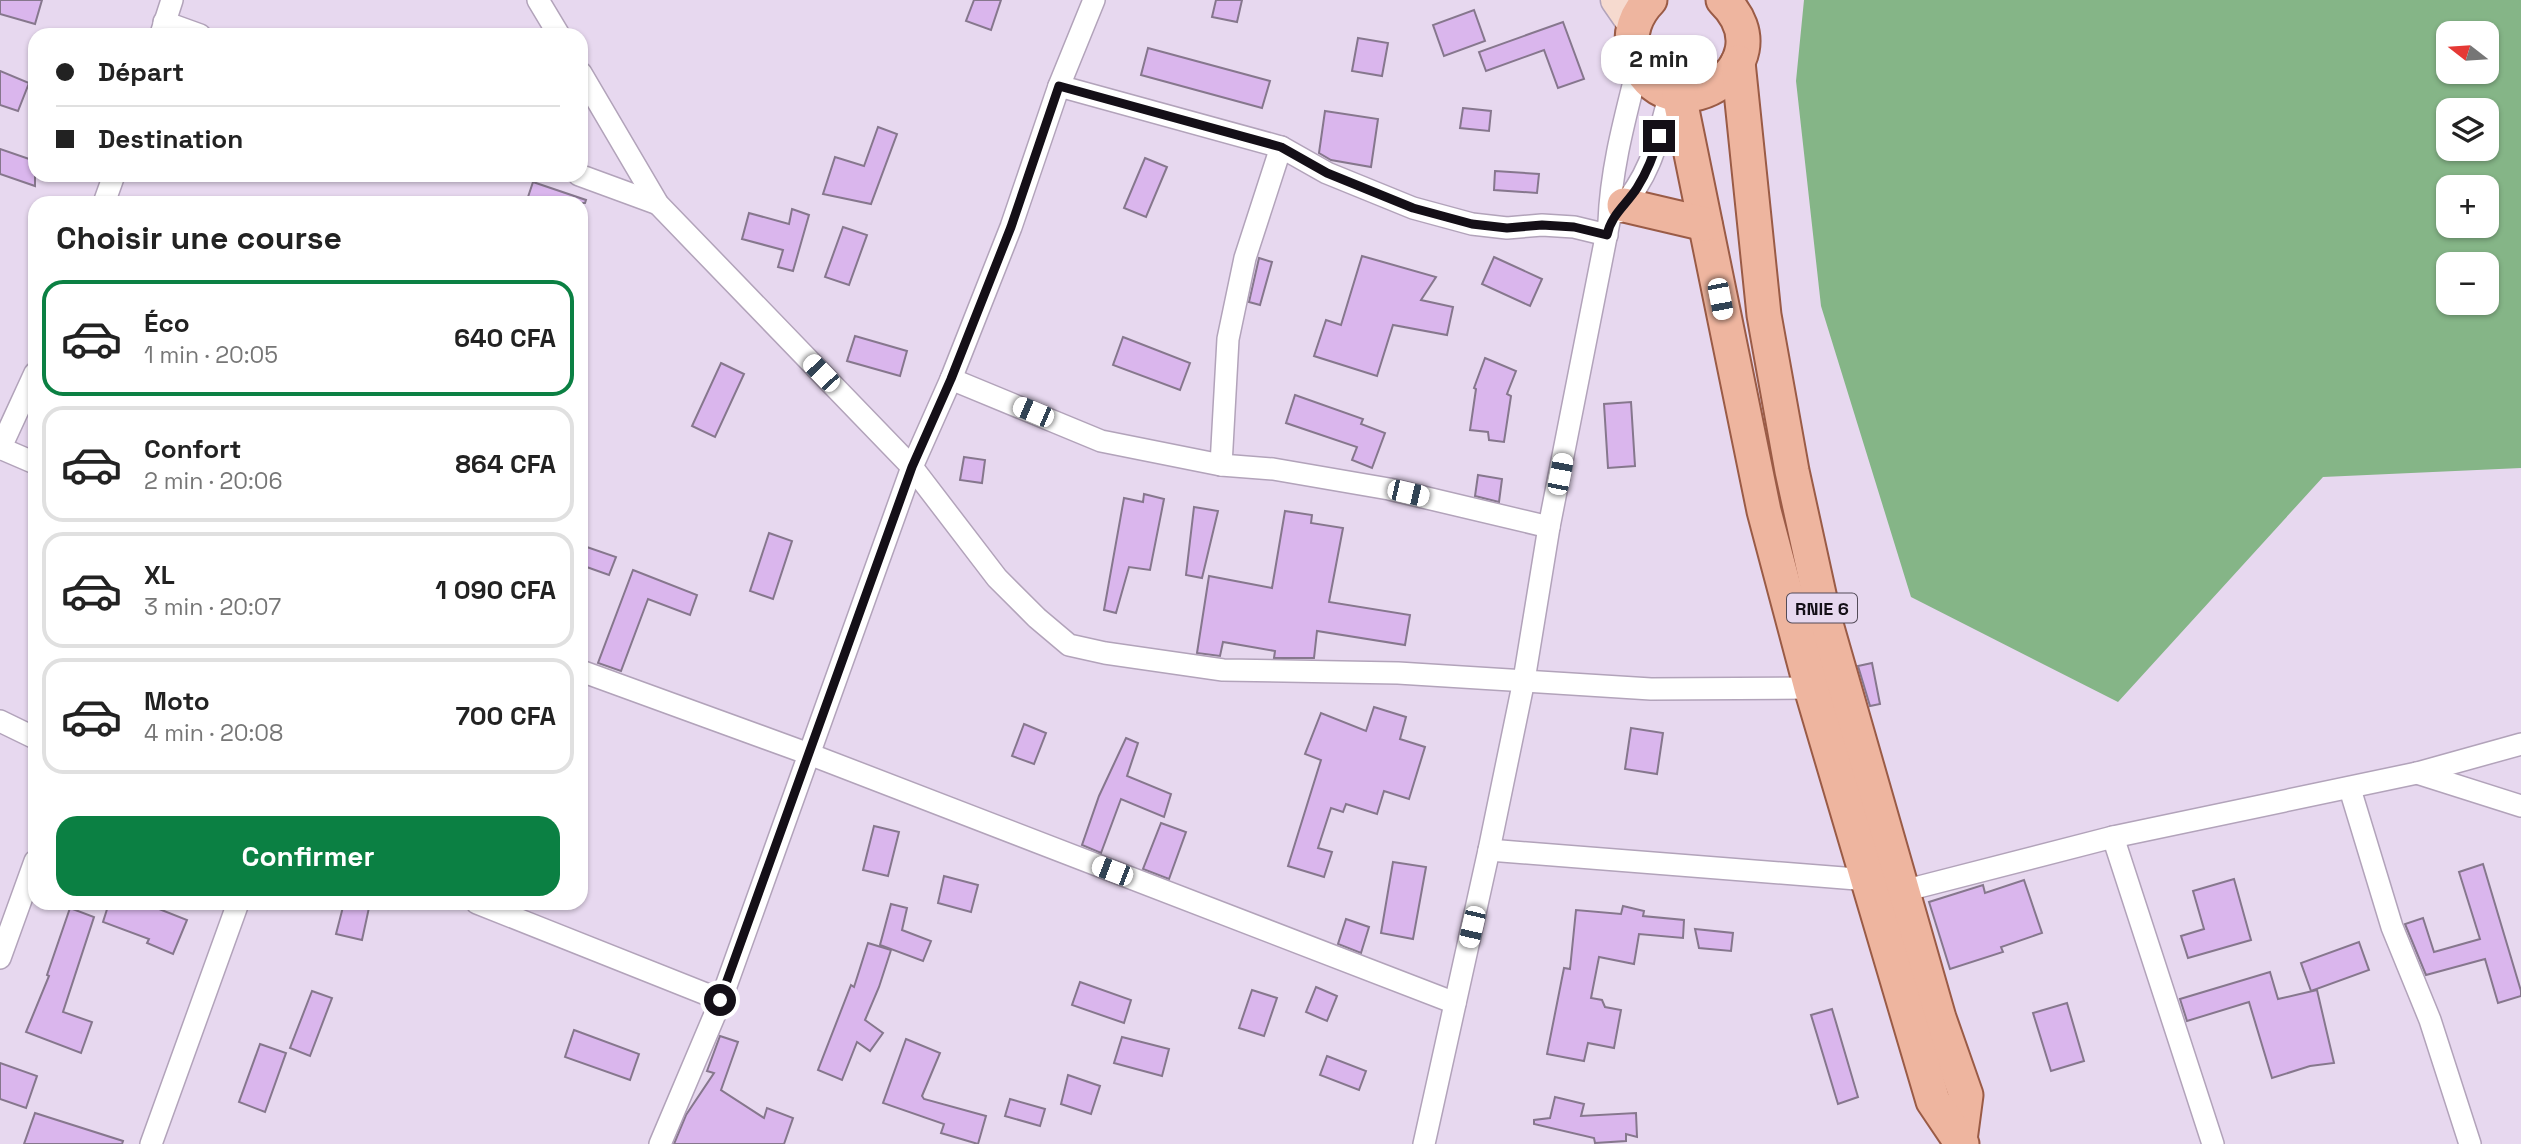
<!DOCTYPE html>
<html lang="fr">
<meta charset="utf-8">
<style>
:root{--surface:#fff;--page:#f6f6f6;--text:#222;--muted:#767676;--line:#e0e0e0;--accent:#0b8043}
body{margin:0;font-family:"Space Grotesk",sans-serif;background:var(--page);color:var(--text);height:100vh;display:flex;flex-direction:column;font-size:26px;white-space:nowrap}
*{box-sizing:border-box;margin:0}
p{font-size:23px;color:var(--muted)}
.icon{flex:none;width:38px;height:38px;fill:none;stroke:currentColor;stroke-width:2;stroke-linecap:round;stroke-linejoin:round}
.map{position:relative;flex:1;overflow:hidden}
.drawer{position:absolute;left:28px;top:196px;width:560px;height:714px;display:flex;flex-direction:column;background:var(--surface);border-radius:21px;box-shadow:0 2px 5px #0004}
.drawer>*{flex:none}
.banner{position:absolute;left:28px;top:28px;width:560px;height:154px;border-radius:21px;box-shadow:0 2px 5px #0004;display:grid;align-content:center;height:154px;padding:0 28px;background:var(--surface)}
.needle{width:46px;rotate:287deg}
.tools{position:absolute;left:2436px;top:21px;display:grid;gap:14px}
.tools a{display:grid;place-items:center;width:63px;height:63px;border-radius:14px;background:var(--surface);box-shadow:0 2px 5px #0004;font-size:35px}
.end{position:absolute;width:32px;height:32px;margin:-16px;border:9px solid #140f17;background:#fff;box-shadow:0 0 0 4px #fff}
.from{border-radius:50%}
.bubble{position:absolute;height:49px;border-radius:21px;background:var(--surface);box-shadow:0 2px 5px #0004;font-size:23px;font-weight:800;line-height:49px;text-align:center}
.car{position:absolute;width:21px;height:42px;margin:-21px -10px;border-radius:9px;box-shadow:0 0 5px 2px #0007;background:linear-gradient(#fff 24%,#345 0 40%,#fff 0 76%,#345 0 86%,#fff 0)}
.banner b{display:flex;align-items:center;gap:24px;height:66px;font-size:26px}
.banner b+b{border-top:2px solid var(--line)}
.banner i{width:18px;height:18px;background:var(--text)}
ul{padding:0;list-style:none}
li{display:flex;align-items:center;gap:21px;height:116px;margin:0 14px 10px;padding:0 14px;border:4px solid var(--line);border-radius:21px}
li div{flex:1}
li b{display:block;font-size:26px}
li em{font-style:normal;font-weight:800}
li.current{border-color:var(--accent)}
li>.icon{width:63px;height:63px;stroke-width:1.5}
h2{padding:0 28px;font-size:32px;line-height:84px}
.action{display:flex;gap:14px;margin-top:auto;padding:14px 28px}
.action a{flex:1;height:80px;border-radius:21px;background:var(--accent);color:#fff;font-size:28px;font-weight:800;line-height:80px;text-align:center}
.map>svg:first-child{display:block}
</style>
<div class="map">
<svg width="2521" height="1144" viewBox="0 0 2521 1144">
<rect width="100%" height="100%" fill="#e7d8ef"/>
<path fill="#85b587" fill-rule="evenodd" d="M1804,0H2521V468L2323,477L2118,702L1911,597L1821,306L1796,81ZM2448,33H2487V72H2448ZM2448,110H2487V149H2448ZM2448,187H2487V226H2448ZM2448,264H2487V303H2448Z"/>
<g fill="#dab6ed" stroke="#86778d" stroke-width="2">
<path d="M0,0H42L35,24L0,14Z"/>
<path d="M974,0H1001L991,30L966,21Z"/>
<path d="M1216,0H1242L1237,22L1212,17Z"/>
<path d="M1474,10L1485,41L1444,56L1433,25Z"/>
<path d="M1563,22L1584,79L1558,88L1544,50L1486,71L1479,52Z"/>
<path d="M1358,38L1388,43L1382,76L1352,71Z"/>
<path d="M1148,48L1270,81L1262,108L1141,75Z"/>
<path d="M0,71L29,83L18,111L0,105Z"/>
<path d="M1463,108L1491,111L1489,131L1460,128Z"/>
<path d="M1325,111L1378,119L1371,167L1331,160L1319,153Z"/>
<path d="M878,127L897,134L871,204L823,194L835,157L864,166Z"/>
<path d="M0,149L35,161V186L0,174Z"/>
<path d="M1145,158L1167,167L1146,217L1124,208Z"/>
<path d="M1495,171L1539,174L1537,193L1494,190Z"/>
<path d="M533,182L586,200L585,203H526Z"/>
<path d="M792,209L809,215L793,271L778,267L783,250L742,239L749,213L789,224Z"/>
<path d="M843,227L867,235L849,285L825,277Z"/>
<path d="M1362,256L1436,277L1421,300L1453,307L1447,335L1393,325L1377,376L1314,356L1326,320L1341,325Z"/>
<path d="M1494,257L1542,279L1530,306L1482,284Z"/>
<path d="M1259,258L1272,262L1260,305L1249,302Z"/>
<path d="M855,336L907,351L900,376L847,361Z"/>
<path d="M1123,337L1190,363L1180,390L1113,365Z"/>
<path d="M1485,358L1516,371L1507,394L1511,396L1504,442L1489,440L1488,432L1470,430L1476,389L1474,388Z"/>
<path d="M721,363L744,374L715,437L692,426Z"/>
<path d="M1295,395L1363,419L1361,424L1385,433L1372,468L1352,460L1357,447L1286,423Z"/>
<path d="M1631,402L1635,466L1608,468L1604,404Z"/>
<path d="M964,457L985,460L982,483L960,480Z"/>
<path d="M1478,475L1502,479L1499,502L1475,496Z"/>
<path d="M1144,494L1164,499L1150,570L1129,567L1116,613L1104,610L1124,498L1143,502Z"/>
<path d="M1194,507L1218,511L1202,578L1186,575Z"/>
<path d="M1285,511L1312,515L1311,523L1343,528L1329,602L1410,615L1405,645L1317,631L1314,658H1274L1275,651L1223,642L1220,656L1197,653L1209,576L1272,588Z"/>
<path d="M769,533L792,541L773,599L750,591Z"/>
<path d="M581,545L616,557L609,575L581,565Z"/>
<path d="M633,570L697,595L690,615L648,599L621,671L598,663Z"/>
<path d="M1872,663L1880,704L1870,706L1858,666Z"/>
<path d="M1374,707L1406,717L1400,739L1425,747L1409,799L1384,791L1377,814L1346,804L1343,812L1331,808L1318,848L1332,852L1324,877L1288,866L1321,760L1305,754L1321,713L1366,731Z"/>
<path d="M1024,724L1046,733L1034,764L1012,756Z"/>
<path d="M1631,728L1663,733L1657,774L1625,769Z"/>
<path d="M1126,738L1138,743L1127,776L1171,794L1164,817L1121,799L1101,853L1082,845L1099,796Z"/>
<path d="M1161,823L1186,832L1169,879L1143,869Z"/>
<path d="M874,826L899,832L888,876L863,870Z"/>
<path d="M1393,862L1426,867L1413,939L1381,933Z"/>
<path d="M2483,864L2521,991V996L2498,1003L2485,959L2426,975L2405,924L2423,918L2434,952L2480,939L2459,872Z"/>
<path d="M944,876L978,885L971,912L938,903Z"/>
<path d="M2234,879L2251,940L2188,958L2181,936L2204,929L2193,891Z"/>
<path d="M2024,880L2042,933L2001,947L2003,952L1950,969L1929,902L1983,885L1985,893Z"/>
<path d="M109,903H144L187,920L173,954L147,943L149,939L103,922Z"/>
<path d="M344,903H370L362,940L336,934Z"/>
<path d="M891,904L907,908L902,930L931,941L923,961L880,945Z"/>
<path d="M1623,906L1644,911L1643,916L1684,920L1683,938L1639,934L1634,964L1599,957L1591,998L1602,1000L1605,1007L1621,1010L1614,1048L1588,1043L1584,1061L1547,1054L1564,968L1570,969L1576,910L1621,914Z"/>
<path d="M70,908L94,917L63,1012L92,1022L81,1053L26,1032L49,976L47,975Z"/>
<path d="M1346,919L1369,927L1361,953L1338,944Z"/>
<path d="M1695,929L1733,933L1731,951L1699,948Z"/>
<path d="M2359,942L2369,970L2311,991L2301,963Z"/>
<path d="M868,943L891,950L879,987L865,1020L883,1033L870,1051L857,1042L842,1080L818,1070L851,985L854,987Z"/>
<path d="M2270,972L2278,999L2317,990L2334,1063L2310,1066L2272,1078L2249,1002L2187,1021L2180,999Z"/>
<path d="M1080,982L1131,1000L1124,1023L1072,1005Z"/>
<path d="M1316,987L1337,996L1327,1021L1306,1012Z"/>
<path d="M1252,990L1277,998L1264,1036L1239,1028Z"/>
<path d="M312,991L332,998L310,1056L290,1048Z"/>
<path d="M2067,1003L2084,1061L2051,1071L2033,1013Z"/>
<path d="M1832,1009L1858,1097L1838,1104L1811,1015Z"/>
<path d="M574,1030L639,1054L630,1080L565,1057Z"/>
<path d="M720,1036L738,1042L721,1090L764,1118L767,1108L793,1118L784,1144H674L686,1115L714,1073L707,1071Z"/>
<path d="M1122,1037L1169,1049L1162,1076L1114,1063Z"/>
<path d="M906,1039L940,1053L922,1096L924,1099L986,1116L978,1144L941,1133L944,1124L883,1103Z"/>
<path d="M260,1044L286,1053L265,1112L239,1102Z"/>
<path d="M1327,1056L1366,1071L1359,1090L1320,1075Z"/>
<path d="M0,1063L37,1076L26,1108L0,1099Z"/>
<path d="M1068,1075L1100,1086L1091,1114L1061,1104Z"/>
<path d="M1555,1097L1584,1104L1581,1116L1636,1113L1637,1137L1626,1134V1141L1595,1143L1594,1138L1534,1124V1120L1550,1118Z"/>
<path d="M1010,1099L1045,1109L1040,1126L1005,1116Z"/>
<path d="M35,1113L123,1141L122,1144H24Z"/>
</g>
<g fill="none" stroke-linecap="round" stroke-linejoin="round">
<g stroke="#b2a3ba" stroke-width="24">
<g id="minor">
<path d="M538,0L559,35"/>
<path d="M164,22L200,35"/>
<path d="M161,34L172,0"/>
<path d="M581,73L658,204L912,467L997,578L1037,618L1069,645L1105,653L1223,670L1398,673L1651,689L1811,688"/>
<path d="M1059,86L1281,147L1327,173L1413,208L1472,224L1507,228L1542,225L1574,227L1607,235"/>
<path d="M579,175L658,204"/>
<path d="M104,203L114,175"/>
<path d="M1618,212C1652,173 1657,142 1670,93"/>
<path d="M951,379L1101,441L1221,465L1273,469L1389,489L1549,527"/>
<path d="M0,448L35,463"/>
<path d="M0,449L35,373"/>
<path d="M1221,465L1228,339L1245,258L1281,147"/>
<path d="M581,671L809,754L1455,1003"/>
<path d="M0,721L35,738"/>
<path d="M2417,773L2521,806"/>
<path d="M2350,789L2392,927L2430,1020L2470,1144"/>
<path d="M2113,837L2213,1144"/>
<path d="M1489,850L1869,880"/>
<path d="M1903,891L2113,837L2417,773L2521,744"/>
<path d="M477,903L721,1000"/>
<path d="M0,958L35,861"/>
<path d="M151,1144L238,903"/>
<path d="M660,1144L721,1000L912,467L951,379L1011,227L1059,86L1094,0"/>
<path d="M1424,1144L1489,850L1524,680L1549,527L1609,222C1611,168 1625,118 1638,66"/>
</g>
</g>
<g stroke="#b2a3ba" stroke-width="33">
<path id="secondary" d="M1616,0L1634,26"/>
</g>
<g stroke="#9a5b46" stroke-width="37">
<g id="primary">
<path d="M1650,0C1636,14 1628,34 1634,54C1663,144 1792,67 1723,0"/>
<path d="M1738,62L1764,315L1792,471L1824,617L1939,1018L1966,1095L1960,1140"/>
<path d="M1679,95L1764,511L1811,688L1933,1101L1962,1144"/>
<path d="M1624,205L1705,224"/>
</g>
</g>
<use href="#minor" stroke="#fff" stroke-width="21"/>
<use href="#secondary" stroke="#f6dacf" stroke-width="30"/>
<use href="#primary" stroke="#eeb59f" stroke-width="33"/>
</g>
<g fill="none" stroke-linecap="round" stroke-linejoin="round">
<path stroke="#140f17" stroke-width="9" d="M720,1000L912,467L951,379L1011,227L1059,86L1281,147L1327,173L1413,208L1472,224L1507,228L1542,225L1574,227L1607,235C1611,215 1626,205 1637,188C1647,172 1654,155 1659,136"/>
</g>
<g text-anchor="middle" dominant-baseline="central" stroke-width="6" stroke-linejoin="round" paint-order="stroke">
<rect fill="#e7d8ef" stroke="#534b58" stroke-width="2" x="1787" y="593.5" width="70" height="29" rx="5"/>
<g font-size="18" font-weight="bold" fill="#140f17">
<text x="1822" y="608">RNIE 6</text>
</g>
</g>
</svg>
<div class="tools">
<a><svg class="needle" viewBox="-14 -14 28 28"><path d="M0-13l5 13h-10z" fill="#e53935"/><path d="M0 13l5-13h-10z" fill="#767676"/></svg></a>
<a><svg class="icon" aria-label="layers" viewBox="0 0 24 24"><path d="M12 4l9 5-9 5-9-5zM3 14l9 5 9-5"/></svg></a>
<a>+</a>
<a>−</a>
</div>
<i class="end from" style="left:720px;top:1000px"></i>
<i class="end" style="left:1659px;top:136px"></i>
<div class="bubble" style="left:1601px;top:35px;width:116px">2 min</div>
<i class="car" style="left:1720px;top:299px;rotate:169deg"></i>
<i class="car" style="left:821px;top:373px;rotate:316deg"></i>
<i class="car" style="left:1033px;top:412px;rotate:293deg"></i>
<i class="car" style="left:1560px;top:474px;rotate:11deg"></i>
<i class="car" style="left:1408px;top:493px;rotate:103deg"></i>
<i class="car" style="left:1112px;top:871px;rotate:291deg"></i>
<i class="car" style="left:1472px;top:927px;rotate:193deg"></i>
<div class="banner">
<b><i class="from"></i>Départ</b>
<b><i></i>Destination</b>
</div>
<section class="drawer">
<h2>Choisir une course</h2>
<ul>
<li class="current"><svg class="icon" aria-label="car" viewBox="0 0 24 24"><path d="M5 17H2v-5l4-1 3-4h7l3 4 3 1v5h-3M9 17h6M6 11h13"/><circle cx="7" cy="17" r="2"/><circle cx="17" cy="17" r="2"/></svg><div><b>Éco</b><p>1 min · 20:05</p></div><em>640 CFA</em></li>
<li><svg class="icon" aria-label="car" viewBox="0 0 24 24"><path d="M5 17H2v-5l4-1 3-4h7l3 4 3 1v5h-3M9 17h6M6 11h13"/><circle cx="7" cy="17" r="2"/><circle cx="17" cy="17" r="2"/></svg><div><b>Confort</b><p>2 min · 20:06</p></div><em>864 CFA</em></li>
<li><svg class="icon" aria-label="car" viewBox="0 0 24 24"><path d="M5 17H2v-5l4-1 3-4h7l3 4 3 1v5h-3M9 17h6M6 11h13"/><circle cx="7" cy="17" r="2"/><circle cx="17" cy="17" r="2"/></svg><div><b>XL</b><p>3 min · 20:07</p></div><em>1 090 CFA</em></li>
<li><svg class="icon" aria-label="car" viewBox="0 0 24 24"><path d="M5 17H2v-5l4-1 3-4h7l3 4 3 1v5h-3M9 17h6M6 11h13"/><circle cx="7" cy="17" r="2"/><circle cx="17" cy="17" r="2"/></svg><div><b>Moto</b><p>4 min · 20:08</p></div><em>700 CFA</em></li>
</ul>
<div class="action"><a>Confirmer</a></div>
</section>
</div>
